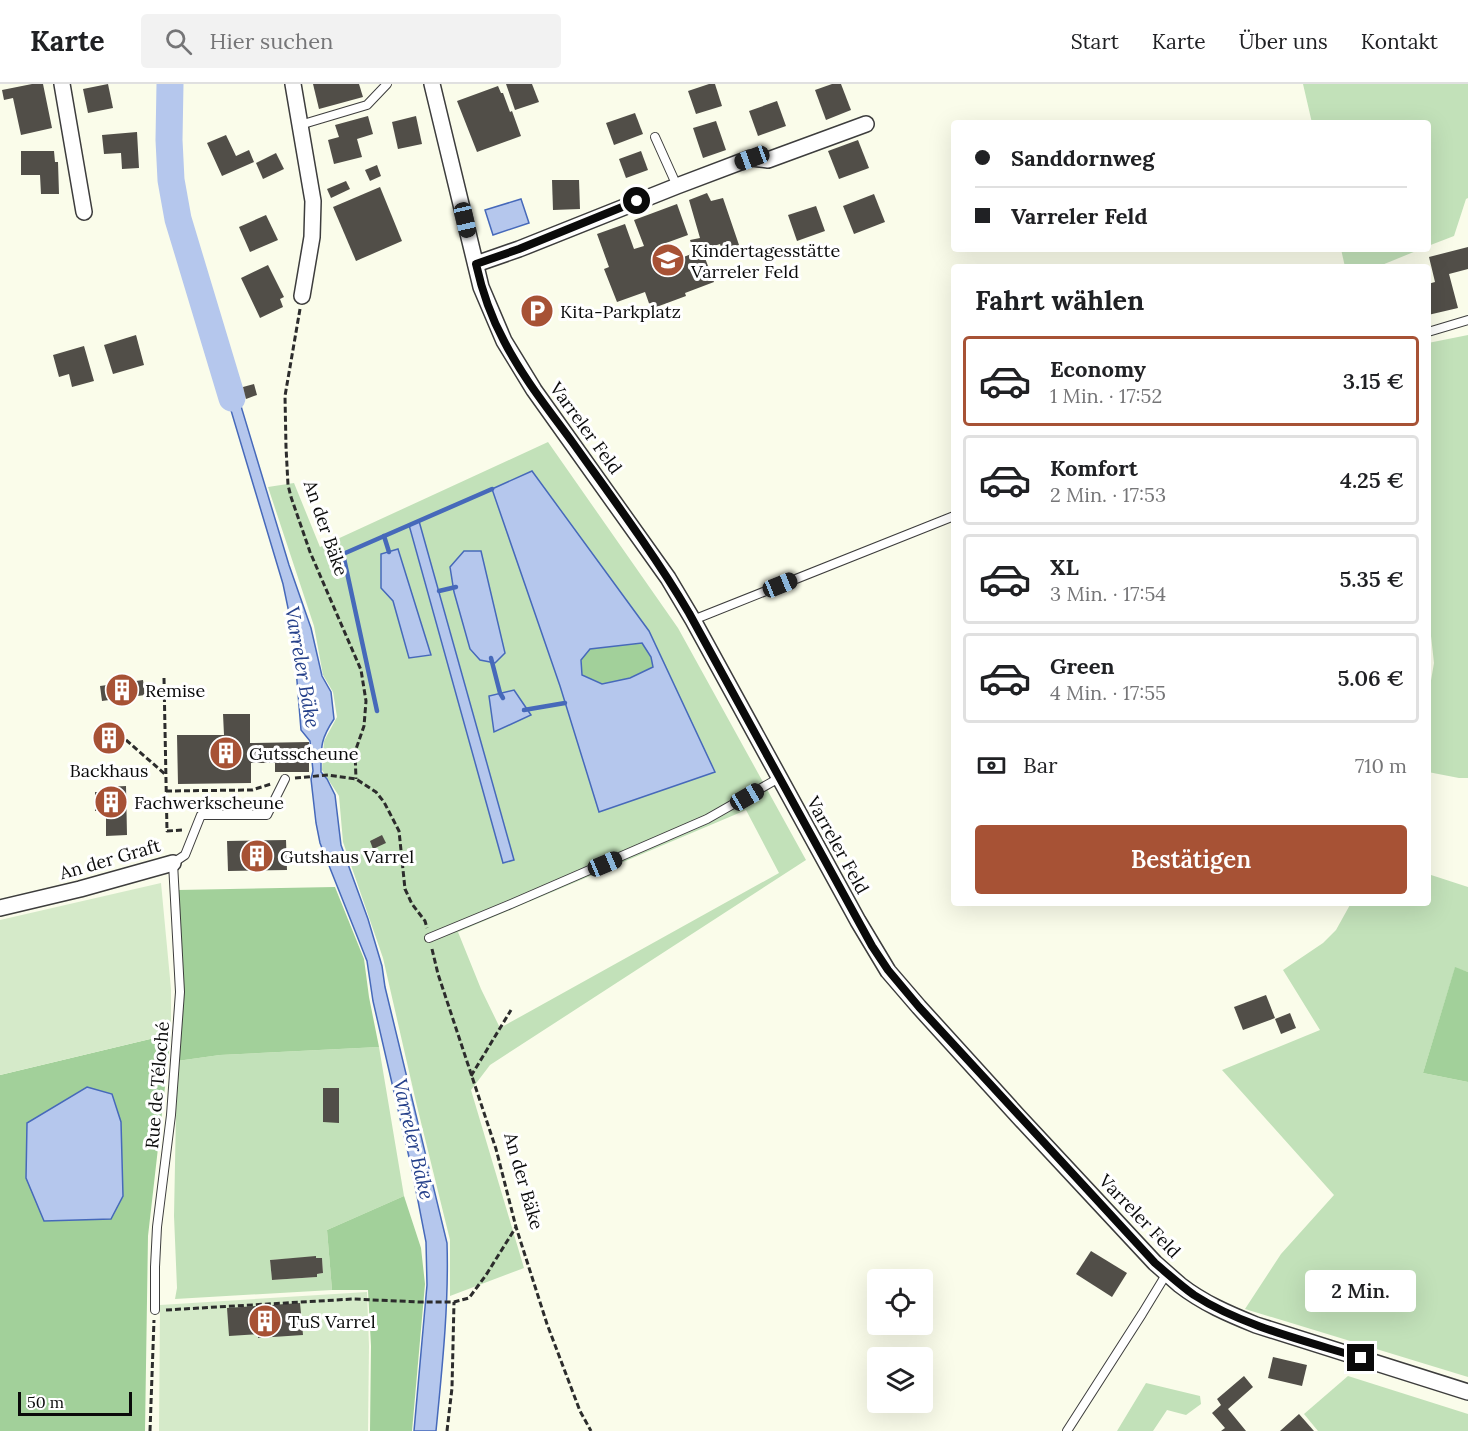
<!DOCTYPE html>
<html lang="de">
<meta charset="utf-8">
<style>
:root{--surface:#fff;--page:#f2f2f2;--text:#202124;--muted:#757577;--line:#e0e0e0;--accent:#a75235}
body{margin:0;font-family:Lora,serif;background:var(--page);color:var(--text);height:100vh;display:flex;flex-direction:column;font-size:22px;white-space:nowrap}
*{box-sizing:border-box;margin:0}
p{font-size:20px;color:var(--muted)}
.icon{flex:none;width:33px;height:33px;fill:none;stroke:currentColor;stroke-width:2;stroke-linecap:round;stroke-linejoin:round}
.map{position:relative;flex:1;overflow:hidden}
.side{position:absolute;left:951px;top:180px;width:480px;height:642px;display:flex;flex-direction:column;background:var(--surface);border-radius:6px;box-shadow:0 6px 24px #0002}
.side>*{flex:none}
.guide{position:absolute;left:951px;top:36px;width:480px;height:132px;border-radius:6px;box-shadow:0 6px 24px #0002;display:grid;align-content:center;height:132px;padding:0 24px;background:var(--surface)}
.tools{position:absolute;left:867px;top:1185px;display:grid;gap:12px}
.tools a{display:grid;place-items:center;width:66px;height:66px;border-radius:6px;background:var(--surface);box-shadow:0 6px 24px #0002;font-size:30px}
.scale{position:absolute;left:18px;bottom:15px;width:114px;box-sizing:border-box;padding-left:6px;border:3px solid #0a0a0a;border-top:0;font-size:16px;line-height:21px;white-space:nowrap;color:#0a0a0a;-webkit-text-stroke:4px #fff;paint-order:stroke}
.end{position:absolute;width:27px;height:27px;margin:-14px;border:8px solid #0a0a0a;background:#fff;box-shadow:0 0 0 3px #fff}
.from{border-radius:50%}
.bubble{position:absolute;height:42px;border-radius:6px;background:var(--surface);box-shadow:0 6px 24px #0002;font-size:20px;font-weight:600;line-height:42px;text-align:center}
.car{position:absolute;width:18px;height:36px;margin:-18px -9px;border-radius:8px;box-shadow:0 0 4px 2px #0007;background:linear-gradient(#222 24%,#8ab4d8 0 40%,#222 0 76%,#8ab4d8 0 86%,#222 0)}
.guide b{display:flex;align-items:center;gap:21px;height:57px;font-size:22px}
.guide b+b{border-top:2px solid var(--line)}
.guide i{width:15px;height:15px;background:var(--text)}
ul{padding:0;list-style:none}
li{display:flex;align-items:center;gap:18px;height:90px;margin:0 12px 9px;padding:0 12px;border:3px solid var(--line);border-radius:6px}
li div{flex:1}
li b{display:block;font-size:22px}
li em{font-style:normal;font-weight:600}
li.current{border-color:var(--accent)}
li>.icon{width:54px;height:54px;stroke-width:1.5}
h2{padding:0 24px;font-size:27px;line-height:72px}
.pay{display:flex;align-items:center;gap:15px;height:66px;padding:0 24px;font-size:22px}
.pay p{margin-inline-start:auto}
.action{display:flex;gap:12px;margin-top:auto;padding:12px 24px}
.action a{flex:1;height:69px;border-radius:6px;background:var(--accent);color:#fff;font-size:24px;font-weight:600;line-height:69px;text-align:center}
header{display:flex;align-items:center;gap:36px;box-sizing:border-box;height:84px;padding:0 30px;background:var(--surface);border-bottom:2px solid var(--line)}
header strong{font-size:28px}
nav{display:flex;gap:33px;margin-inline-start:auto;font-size:21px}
.search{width:420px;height:54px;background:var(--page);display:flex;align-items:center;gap:15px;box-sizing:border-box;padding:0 21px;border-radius:6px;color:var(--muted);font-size:22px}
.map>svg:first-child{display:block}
</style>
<header>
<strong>Karte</strong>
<div class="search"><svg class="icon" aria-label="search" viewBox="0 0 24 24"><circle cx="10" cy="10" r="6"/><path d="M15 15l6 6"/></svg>Hier suchen</div>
<nav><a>Start</a><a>Karte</a><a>Über uns</a><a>Kontakt</a></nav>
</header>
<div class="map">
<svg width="1468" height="1347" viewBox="0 0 1468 1347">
<rect width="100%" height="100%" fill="#fafcea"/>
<g fill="#c2e1b9" fill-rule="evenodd">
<path d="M1303,0H1468V114L1466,115L1454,152L1428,162V39H1312Z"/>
<path d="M1341,165H1421L1377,183H1345Z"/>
<path d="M1468,251V694H1459L1428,688V614L1434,579L1428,525V259Z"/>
<path d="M548,358L678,544L806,776L490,981L471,1006L524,1184L450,1212V1156L416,1018L383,874L343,758L339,712L322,686L324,657L337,633L333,608L323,591L314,542L268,403L294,399L320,463ZM532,387L715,688H714L599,727L560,602L492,405ZM418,437L439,507L514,776L503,779L409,442ZM393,517L431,571L409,574ZM746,726L779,789L500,944L481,905L458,848Z"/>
<path d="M1428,790L1468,803V888L1455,884L1423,989L1468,998V1293L1245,1225L1281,1170L1334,1111L1222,986L1320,946L1283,886L1323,859L1336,846L1351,819H1428Z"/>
<path d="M379,963L404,1112L327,1146L332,1206L175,1215L177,1204L174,1132L177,977L220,971ZM323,1004H339V1038H323ZM316,1173V1174H322L323,1189L317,1190V1193L272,1196L270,1176Z"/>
<path d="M1348,1292L1468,1330V1347H1318L1304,1330Z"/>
<path d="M1146,1299L1200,1312L1201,1320L1186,1331L1167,1326L1153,1347H1117Z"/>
</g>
<g fill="#a2d09a">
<path d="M642,558L651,573L654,583L630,594L602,600L582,591L581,576L590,565Z"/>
<path d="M335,803L364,875L369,913L379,963L220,971L177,977L178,806Z"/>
<path d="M1455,883L1468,888V998L1423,989Z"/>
<path d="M171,950L148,1152L145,1347H0V991Z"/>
<path d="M404,1112L421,1164L425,1200L412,1347H370L371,1262L368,1206H332L327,1146Z"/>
</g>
<g fill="#d5eac9">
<path d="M161,799L171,905V950L0,991V836Z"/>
<path d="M367,1208L369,1262L368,1347H159L160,1221Z"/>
</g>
<g fill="#b5c7ed" stroke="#4669ba" stroke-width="1.5" fill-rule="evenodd">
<path d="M521,115L529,139L493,151L485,126Z"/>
<path d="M222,281L231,289L289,481L311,544L322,592L331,608L334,635C320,656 321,663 321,688L327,695L335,711L341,761L368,835L382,882L385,903L447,1159C449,1221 442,1285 436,1347H414L427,1201L426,1158L412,1086L373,917L367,877L320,759L316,739L311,695L313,687L310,657L301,646L293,548L283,500L221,293Z"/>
<path d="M532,387L649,547L715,688L599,728L560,602L492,405ZM642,559L651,573L653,583L630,594L602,600L582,591L581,576L590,565Z"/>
<path d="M419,437L514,776L503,779L409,441Z"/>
<path d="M398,465L431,571L409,574L393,517L381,504V470Z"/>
<path d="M464,467H481L505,569L495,579L480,576L470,565L454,508L450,483Z"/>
<path d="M514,606L531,631L494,648L489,612Z"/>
<path d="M87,1003L112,1010L121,1038L123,1112L111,1135L44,1137L26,1094L27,1039Z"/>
</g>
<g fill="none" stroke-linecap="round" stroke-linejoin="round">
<g stroke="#4669ba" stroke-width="4.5">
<path d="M384,452L389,468"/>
<path d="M439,507L456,503"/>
<path d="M491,574L500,609L503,614"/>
<path d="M524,626L565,619"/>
<path d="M377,627L343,470L492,405"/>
</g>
<path stroke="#b5c7ed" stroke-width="27" d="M170,0L169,56L171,96L178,135L232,314"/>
</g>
<g fill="#514e48">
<path d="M32,0H43L52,44L21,51L13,14L4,16L2,6Z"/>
<path d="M108,0L113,24L88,29L83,5Z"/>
<path d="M313,0H359L363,13L319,25Z"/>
<path d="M506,0H532L539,18L515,26Z"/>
<path d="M709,0H715L722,22L696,30L688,7Z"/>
<path d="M832,0H841L851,26L826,36L815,6Z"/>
<path d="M498,2L501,9H503L510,28L512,27L521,52L477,68L457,17Z"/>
<path d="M777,17L786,42L758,52L749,27Z"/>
<path d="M635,29L643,50L614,61L606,39Z"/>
<path d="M368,32L373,50L357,55L362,73L334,80L328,56L339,53L335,41Z"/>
<path d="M416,32L422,60L398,65L392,38Z"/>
<path d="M716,37L726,66L703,74L693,44Z"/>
<path d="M137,48L139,84L122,85L121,69L104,70L102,51Z"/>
<path d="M226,51L236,72L249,66L254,78L222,92L207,59Z"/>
<path d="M858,56L869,84L839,95L828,67Z"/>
<path d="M21,67H54L55,78H58L59,110H41L40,91H21Z"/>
<path d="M641,67L648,86L626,94L619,75Z"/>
<path d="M276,69L284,85L263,95L256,79Z"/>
<path d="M377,81L381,92L370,97L365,86Z"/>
<path d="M552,96H579L580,125L553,126Z"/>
<path d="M346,97L350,105L331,114L327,105Z"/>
<path d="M380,103L402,157L356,177L333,123Z"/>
<path d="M707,109L711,117L723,114L739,161L723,168L720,160L702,166L714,198L685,209L686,212L651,225L645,208L617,218L604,185L609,183L597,150L625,140L634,165L644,162L634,136L677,120L688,151L666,159L673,177L694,169L690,156L700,154L689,116Z"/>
<path d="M874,110L885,138L854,150L843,122Z"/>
<path d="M816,122L825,147L797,157L788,131Z"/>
<path d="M266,131L278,156L250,168L239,143Z"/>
<path d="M1468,163V185L1449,190L1458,224L1428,231V200L1435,198L1429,173Z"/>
<path d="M268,181L284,213L280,215L283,223L260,234L241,194Z"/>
<path d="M136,251L144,281L113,290L104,261Z"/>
<path d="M84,262L94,297L72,303L69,290L59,293L53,271Z"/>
<path d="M254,300L257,311L246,315L243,303Z"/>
<path d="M143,596L145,611L102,617L100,602Z"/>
<path d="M223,630H250V659L309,658V688H275V679H251V699L178,700L177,651H224Z"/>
<path d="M101,643L121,648L116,666L96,661Z"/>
<path d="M126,702L127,751L106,752V727H95V708H106V703Z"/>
<path d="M382,751L386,759L373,765L370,757Z"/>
<path d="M286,756L287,786L228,787L227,757Z"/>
<path d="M1266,911L1275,934L1243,946L1234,923Z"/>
<path d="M1290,929L1296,944L1281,950L1275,935Z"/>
<path d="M323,1004H339V1039L323,1038Z"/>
<path d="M1091,1167L1127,1189L1112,1213L1076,1190Z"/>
<path d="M316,1172V1174H322L323,1189L317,1190V1193L272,1196L270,1176Z"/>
<path d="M300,1219L303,1251L258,1254V1250L229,1252L227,1224Z"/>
<path d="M1273,1273L1307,1281L1302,1302L1268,1294Z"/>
<path d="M1244,1292L1253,1303L1228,1325L1246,1347H1221L1225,1344L1212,1329L1221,1321L1217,1315Z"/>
<path d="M1299,1330L1314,1347H1280Z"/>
</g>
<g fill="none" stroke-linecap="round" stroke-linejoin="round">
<g stroke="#3d3d3d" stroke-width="10">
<g id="service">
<path d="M300,41L367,21L387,0"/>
<path d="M655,53L677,102"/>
<path d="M1428,248L1468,236"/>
<path d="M693,536L954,432"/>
<path d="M429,854L511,820L707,735L779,694"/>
<path d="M155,1226V1183L157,1143L171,1031L180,908L173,779L185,771L201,731H267L285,695"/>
<path d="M1067,1347L1142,1230L1167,1189"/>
</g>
</g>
<g stroke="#3d3d3d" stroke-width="18">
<g id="minor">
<path d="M62,0L84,128"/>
<path d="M293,0L313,117L312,153L302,212"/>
<path d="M432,0L481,203L504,257L534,306L668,494L693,536L858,837L888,887L919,923L1018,1032L1155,1179C1163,1186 1172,1194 1180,1201C1203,1219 1229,1230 1256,1241L1468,1308"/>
<path d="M476,180L519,165L677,102L751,74L768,76L866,40"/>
<path d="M0,824L80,805L173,779"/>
</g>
</g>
<g stroke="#2c2c2c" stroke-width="3" stroke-dasharray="6 3" stroke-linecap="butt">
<path d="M300,225L285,312L286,363L288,401L291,413L310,468L361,586L366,617L364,642L355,668L356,695"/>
<path d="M164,594L167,747L183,746"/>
<path d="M126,656L166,691"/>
<path d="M295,694L328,691L356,695L376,708L384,718L399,747L405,805L412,820L425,837L427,844"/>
<path d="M166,707L252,706L271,700"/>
<path d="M432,865L438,890L496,1065L516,1143L547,1240L580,1327L591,1347"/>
<path d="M471,992L511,926"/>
<path d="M166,1226L353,1215L420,1218H454L469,1214L486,1191L516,1143"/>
<path d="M150,1347L154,1236"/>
<path d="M447,1347L452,1304L454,1218"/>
</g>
<use href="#service" stroke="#fff" stroke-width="8"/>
<use href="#minor" stroke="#fff" stroke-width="15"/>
</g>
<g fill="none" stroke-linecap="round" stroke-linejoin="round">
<path stroke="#0a0a0a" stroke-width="8" d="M637,117L519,165L476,180C482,207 491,233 504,257C523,294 549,326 573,359C613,415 654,470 689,529L872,862L888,886L919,923L1155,1179C1168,1190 1180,1201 1194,1211C1242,1242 1306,1257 1361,1274"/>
</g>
<defs>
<g id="school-disc" transform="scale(1.725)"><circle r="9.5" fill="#a75235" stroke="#fff"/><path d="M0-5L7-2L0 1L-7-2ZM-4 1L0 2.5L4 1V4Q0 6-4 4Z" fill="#fff"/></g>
<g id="parking-disc" transform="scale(1.725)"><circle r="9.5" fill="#a75235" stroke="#fff"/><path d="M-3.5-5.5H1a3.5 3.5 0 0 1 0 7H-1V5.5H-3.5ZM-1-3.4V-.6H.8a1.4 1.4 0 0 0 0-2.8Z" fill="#fff"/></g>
<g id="building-disc" transform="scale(1.725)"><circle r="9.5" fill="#a75235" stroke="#fff"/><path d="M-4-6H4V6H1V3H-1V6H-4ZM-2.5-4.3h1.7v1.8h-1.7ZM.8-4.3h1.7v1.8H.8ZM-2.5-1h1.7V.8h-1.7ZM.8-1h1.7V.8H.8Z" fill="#fff"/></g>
</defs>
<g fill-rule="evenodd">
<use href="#school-disc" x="668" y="176"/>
<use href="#parking-disc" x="537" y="227"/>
<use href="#building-disc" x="122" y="606"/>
<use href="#building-disc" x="109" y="654"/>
<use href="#building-disc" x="226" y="669"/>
<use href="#building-disc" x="111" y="718"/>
<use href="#building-disc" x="257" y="772"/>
<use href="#building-disc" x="265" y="1237"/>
</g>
<g text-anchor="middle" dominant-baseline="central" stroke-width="6" stroke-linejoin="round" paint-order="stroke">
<g font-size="18" fill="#0a0a0a" stroke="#fff" text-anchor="start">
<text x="691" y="166">Kindertagesstätte<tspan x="691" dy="21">Varreler Feld</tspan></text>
<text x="560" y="227">Kita-Parkplatz</text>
<text x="145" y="606">Remise</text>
<text x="249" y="669">Gutsscheune</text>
<text x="109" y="686" text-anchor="middle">Backhaus</text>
<text x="134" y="718">Fachwerkscheune</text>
<text x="280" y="772">Gutshaus Varrel</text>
<text x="288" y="1237">TuS Varrel</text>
</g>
<g font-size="18" fill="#0a0a0a" stroke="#fff">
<text transform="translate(586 344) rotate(54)">Varreler Feld</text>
<text transform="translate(326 444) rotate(71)">An der Bäke</text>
<text transform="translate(838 761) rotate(61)">Varreler Feld</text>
<text transform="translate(110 775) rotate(-16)">An der Graft</text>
<text transform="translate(157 1001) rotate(-85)">Rue de Téloché</text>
<text transform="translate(524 1097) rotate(74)">An der Bäke</text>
<text transform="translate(1140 1132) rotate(46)">Varreler Feld</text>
</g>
<g font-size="20" font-style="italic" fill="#25408a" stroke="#fff">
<text transform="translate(303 583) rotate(80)">Varreler Bäke</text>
<text transform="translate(414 1055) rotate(77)">Varreler Bäke</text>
</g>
</g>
</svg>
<div class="tools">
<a><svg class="icon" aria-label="locate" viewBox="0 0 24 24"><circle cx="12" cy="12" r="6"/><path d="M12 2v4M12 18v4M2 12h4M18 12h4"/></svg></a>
<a><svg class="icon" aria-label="layers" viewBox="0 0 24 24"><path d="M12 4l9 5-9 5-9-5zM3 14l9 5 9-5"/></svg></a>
</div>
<div class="scale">50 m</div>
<i class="end from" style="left:637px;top:117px"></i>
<i class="end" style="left:1361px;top:1274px"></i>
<div class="bubble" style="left:1305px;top:1186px;width:111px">2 Min.</div>
<i class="car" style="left:752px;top:74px;rotate:250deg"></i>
<i class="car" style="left:465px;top:136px;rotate:167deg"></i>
<i class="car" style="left:780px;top:501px;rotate:68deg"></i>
<i class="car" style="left:747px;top:713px;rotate:60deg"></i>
<i class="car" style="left:605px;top:780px;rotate:67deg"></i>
<div class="guide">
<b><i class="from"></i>Sanddornweg</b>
<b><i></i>Varreler Feld</b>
</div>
<section class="side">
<h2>Fahrt wählen</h2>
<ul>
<li class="current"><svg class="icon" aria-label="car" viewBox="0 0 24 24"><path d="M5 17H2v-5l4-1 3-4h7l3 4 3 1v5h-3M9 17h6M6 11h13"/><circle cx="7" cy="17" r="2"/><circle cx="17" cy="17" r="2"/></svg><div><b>Economy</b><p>1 Min. · 17:52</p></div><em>3.15 €</em></li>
<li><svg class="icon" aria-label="car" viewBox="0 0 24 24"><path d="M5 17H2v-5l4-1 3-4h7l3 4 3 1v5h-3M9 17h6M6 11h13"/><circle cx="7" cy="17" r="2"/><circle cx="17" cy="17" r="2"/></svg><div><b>Komfort</b><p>2 Min. · 17:53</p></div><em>4.25 €</em></li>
<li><svg class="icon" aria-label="car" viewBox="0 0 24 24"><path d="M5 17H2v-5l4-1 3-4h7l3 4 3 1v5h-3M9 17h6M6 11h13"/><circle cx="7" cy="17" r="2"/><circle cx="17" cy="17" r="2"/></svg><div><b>XL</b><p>3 Min. · 17:54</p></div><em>5.35 €</em></li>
<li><svg class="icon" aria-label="car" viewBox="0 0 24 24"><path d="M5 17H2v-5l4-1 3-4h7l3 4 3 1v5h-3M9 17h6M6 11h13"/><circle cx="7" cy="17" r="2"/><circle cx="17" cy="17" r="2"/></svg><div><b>Green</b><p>4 Min. · 17:55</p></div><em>5.06 €</em></li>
</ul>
<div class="pay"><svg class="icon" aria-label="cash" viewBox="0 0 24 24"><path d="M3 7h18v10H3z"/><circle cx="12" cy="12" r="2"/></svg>Bar<p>710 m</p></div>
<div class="action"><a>Bestätigen</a></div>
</section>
</div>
